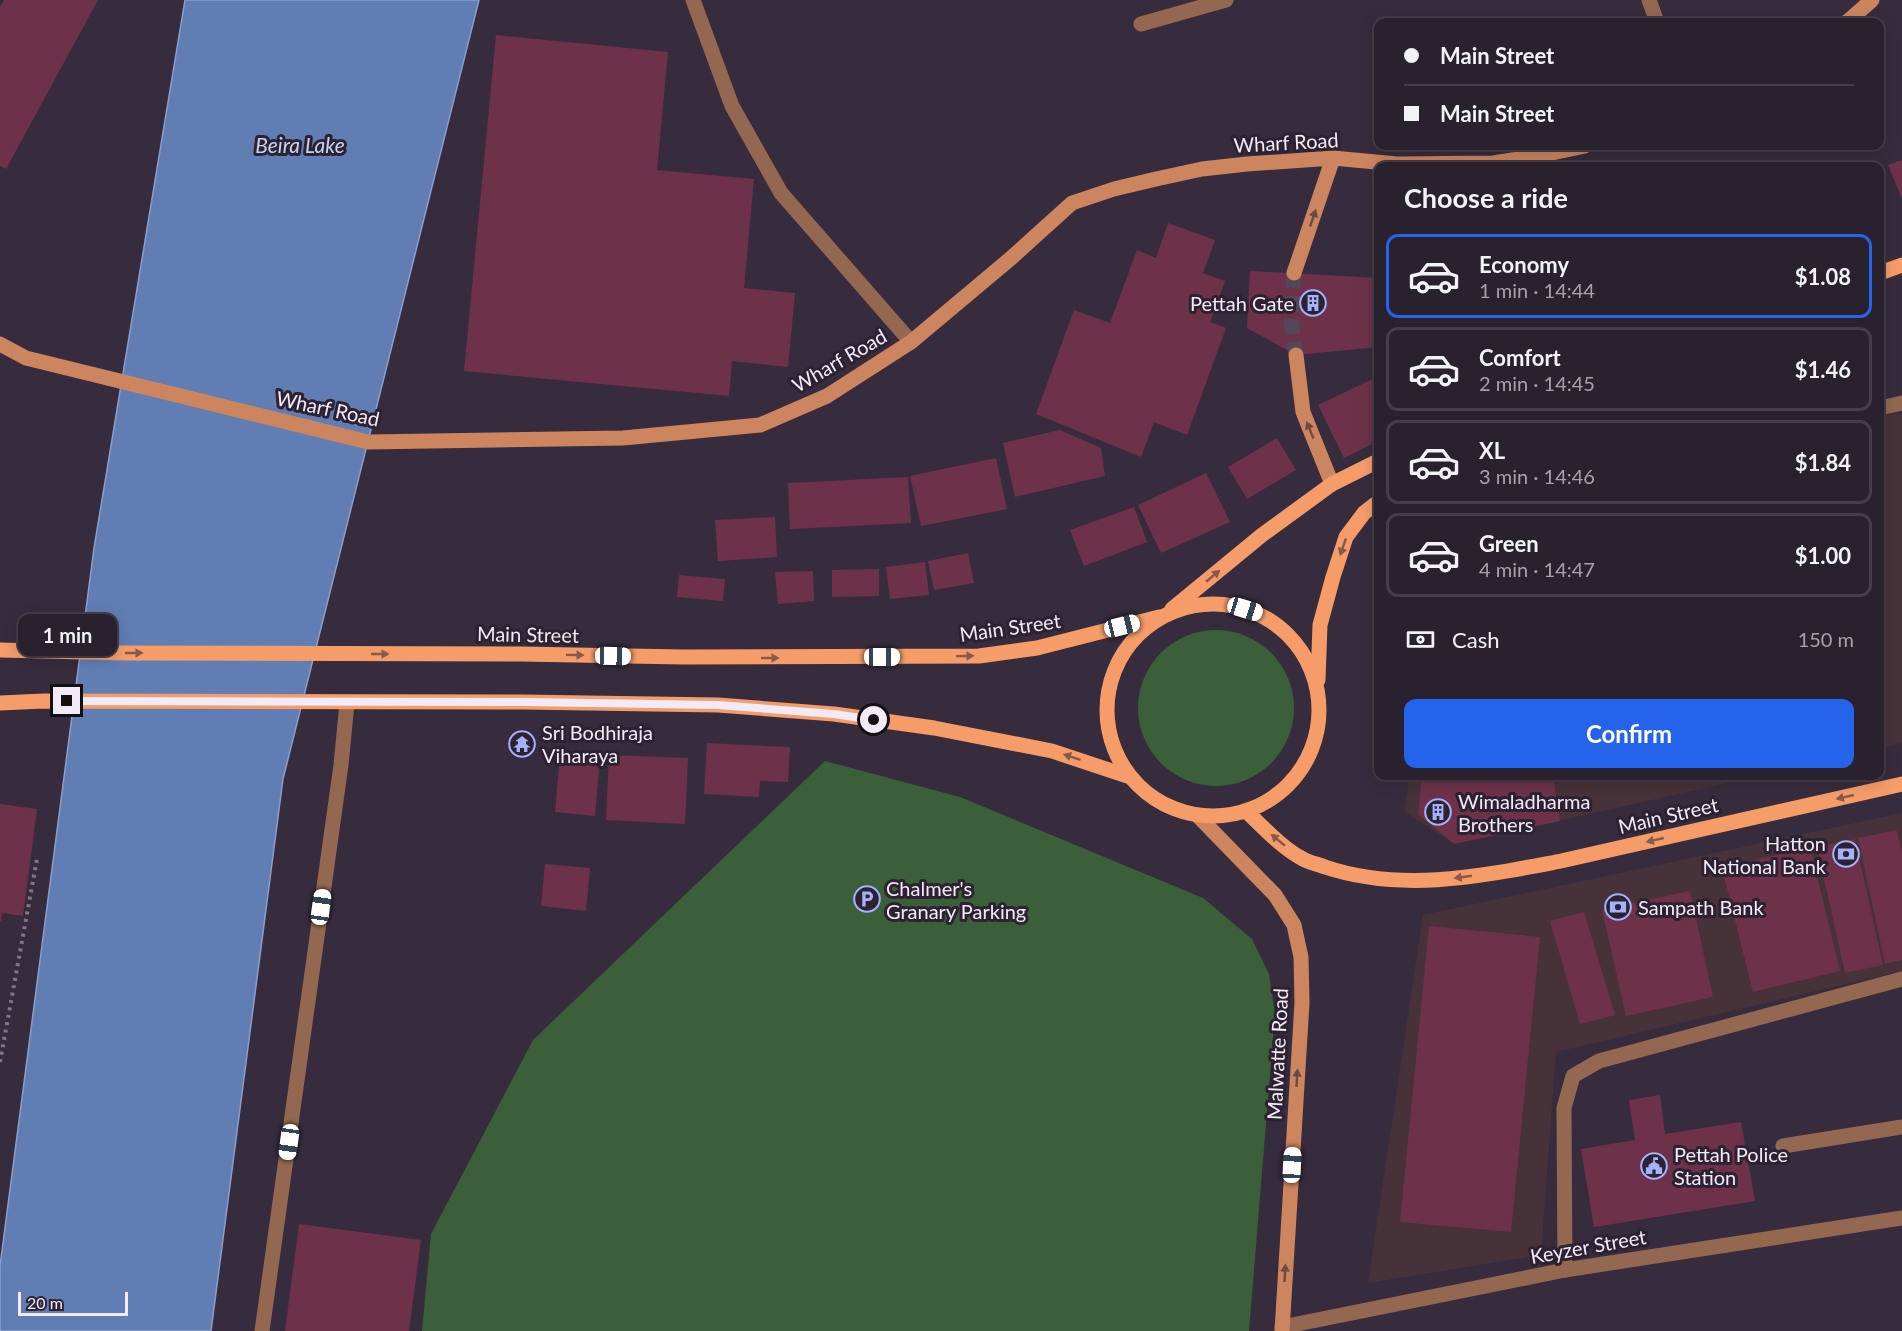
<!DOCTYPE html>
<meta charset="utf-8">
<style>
:root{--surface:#29212e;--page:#352e3a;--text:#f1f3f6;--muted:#a5a3aa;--line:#453e4a;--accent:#2563eb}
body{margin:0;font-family:Lato,sans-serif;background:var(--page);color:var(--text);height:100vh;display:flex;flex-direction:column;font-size:22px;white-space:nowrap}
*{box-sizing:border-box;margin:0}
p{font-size:20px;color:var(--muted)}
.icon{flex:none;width:33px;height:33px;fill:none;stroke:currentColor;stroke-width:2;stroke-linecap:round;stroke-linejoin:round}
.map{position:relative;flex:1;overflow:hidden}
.details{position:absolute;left:1374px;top:162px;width:510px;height:618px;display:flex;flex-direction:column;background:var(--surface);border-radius:12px;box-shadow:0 3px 15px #0003,0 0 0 2px var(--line)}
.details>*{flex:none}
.guide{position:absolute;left:1374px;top:18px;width:510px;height:132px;border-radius:12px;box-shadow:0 3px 15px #0003,0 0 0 2px var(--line);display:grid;align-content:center;height:132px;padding:0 30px;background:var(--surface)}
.scale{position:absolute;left:18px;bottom:15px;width:110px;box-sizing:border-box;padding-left:6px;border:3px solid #f2eaf6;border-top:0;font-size:16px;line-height:21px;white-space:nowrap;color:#f2eaf6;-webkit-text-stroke:4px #2d2232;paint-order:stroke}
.end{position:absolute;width:27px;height:27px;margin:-14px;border:8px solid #f2eaf6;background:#111;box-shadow:0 0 0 3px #111}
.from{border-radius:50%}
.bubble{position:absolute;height:42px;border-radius:12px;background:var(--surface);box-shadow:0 3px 15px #0003,0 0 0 2px var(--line);font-size:20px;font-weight:700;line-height:42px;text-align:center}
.car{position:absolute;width:18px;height:36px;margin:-18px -9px;border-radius:8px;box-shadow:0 0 4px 2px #0007;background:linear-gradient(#fff 24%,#345 0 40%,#fff 0 76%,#345 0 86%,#fff 0)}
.guide b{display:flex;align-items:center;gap:21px;height:57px;font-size:22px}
.guide b+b{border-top:2px solid var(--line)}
.guide i{width:15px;height:15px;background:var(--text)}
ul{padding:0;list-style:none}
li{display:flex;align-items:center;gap:18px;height:84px;margin:0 12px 9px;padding:0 18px;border:3px solid var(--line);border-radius:12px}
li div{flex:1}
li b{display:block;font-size:22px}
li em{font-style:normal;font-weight:700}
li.on{border-color:var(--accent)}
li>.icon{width:54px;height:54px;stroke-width:1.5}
h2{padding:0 30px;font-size:27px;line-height:72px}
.pay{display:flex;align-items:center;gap:15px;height:66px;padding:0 30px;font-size:22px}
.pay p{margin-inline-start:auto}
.cta{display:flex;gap:12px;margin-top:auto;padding:12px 30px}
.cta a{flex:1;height:69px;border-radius:12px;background:var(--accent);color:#fff;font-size:24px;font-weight:700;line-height:69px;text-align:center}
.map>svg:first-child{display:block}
</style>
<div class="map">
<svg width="1902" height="1331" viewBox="0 0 1902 1331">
<rect width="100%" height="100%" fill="#372c3d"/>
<g fill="#463238">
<path d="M1902,413V743L1880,749V416Z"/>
<path d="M1410,776H1759L1454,844L1404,811Z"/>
<path d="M1902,813V971L1556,1052L1541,1255L1368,1283L1423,915Z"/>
</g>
<g fill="#3b5f38">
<circle cx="1216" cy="708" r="78"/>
<path d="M825,761L960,797L1203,898L1252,939L1269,974L1275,1014L1249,1331H422L431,1234L533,1040Z"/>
</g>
<path fill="#607eb4" stroke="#8c9ec8" stroke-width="1.5" d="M185,0H479L283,779L211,1331H0V1266L94,548Z"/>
<g fill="#6d324a">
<path d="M4,0H98L6,169L0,166V7Z"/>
<path d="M496,35L668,52L657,170L754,179L744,288L795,293L788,367L732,361L729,396L464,371Z"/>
<path d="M1902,160V199L1888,165Z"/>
<path d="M1168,223L1215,240L1203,273L1225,281L1210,322L1226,328L1187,435L1154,422L1141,457L1036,414L1074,310L1110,323L1137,250L1156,258Z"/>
<path d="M1250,271L1378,278V347L1296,355L1247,328Z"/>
<path d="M1373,379L1378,389V441L1344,458L1318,405Z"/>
<path d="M1060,430L1101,448L1105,476L1015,497L1003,443Z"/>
<path d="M1277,438L1296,470L1247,499L1228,467Z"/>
<path d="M996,458L1007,509L921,526L910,476Z"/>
<path d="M1206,473L1230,522L1161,553L1138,505Z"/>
<path d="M908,477L911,523L790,529L788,483Z"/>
<path d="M1134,507L1147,542L1084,566L1070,530Z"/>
<path d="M775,517L777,557L718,561L715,520Z"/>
<path d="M968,553L974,583L934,590L928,561Z"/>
<path d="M925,562L929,595L890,599L886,567Z"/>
<path d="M879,569V596L832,597V570Z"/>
<path d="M813,571L814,601L778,604L775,572Z"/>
<path d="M679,575L725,579L723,601L677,597Z"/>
<path d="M707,743L790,747L788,782L760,781L759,797L704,794Z"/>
<path d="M560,755L600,758L595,816L555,812Z"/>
<path d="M609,755L688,758L685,824L606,820Z"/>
<path d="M1422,776H1553L1560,821L1454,844L1418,814Z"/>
<path d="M0,804L37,809L23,916L2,913L1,921H0Z"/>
<path d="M1897,830L1902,854V960L1885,964L1858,838Z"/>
<path d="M1855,839L1883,965L1845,973L1817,847Z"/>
<path d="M1810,847L1840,971L1753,992L1722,868Z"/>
<path d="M545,864L590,868L586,911L541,906Z"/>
<path d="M1690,891L1713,997L1626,1016L1602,910Z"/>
<path d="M1584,912L1615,1015L1580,1024L1550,921Z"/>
<path d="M1429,926L1540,937L1511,1232L1400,1222Z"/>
<path d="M1660,1095L1665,1134L1741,1122L1755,1201L1594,1227L1581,1149L1635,1140L1629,1100Z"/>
<path d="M299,1224L421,1240L409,1331H285Z"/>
</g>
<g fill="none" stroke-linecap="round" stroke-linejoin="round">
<path stroke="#534859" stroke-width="15" stroke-dasharray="15 8" stroke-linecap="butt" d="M1294,273L1291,322L1296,355"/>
<path stroke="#807685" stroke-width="4" stroke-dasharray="3 4.5" stroke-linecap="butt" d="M0,1062L37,859"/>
<g stroke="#946850" stroke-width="15">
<path d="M693,0L732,106L781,193L911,342"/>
<path d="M1649,0L1657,22"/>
<path d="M1141,24L1226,0"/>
<path d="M1783,1146L1902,1127"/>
<path d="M1565,1270L1564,1108L1573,1076L1599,1061L1902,979"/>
<path d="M262,1331L341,765L347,703"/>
</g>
<g stroke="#946850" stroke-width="15">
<path d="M1880,408L1902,403"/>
<path d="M1282,1327L1565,1270L1902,1218"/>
</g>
<g stroke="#cc855e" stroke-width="15">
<path d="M1847,22L1872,0"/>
<path d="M1294,273L1333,158"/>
<path d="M0,344L26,358L368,442L623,438L760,425L827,396L911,342L1010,259L1072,203L1114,189L1156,179L1202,169L1247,164L1333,158L1397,164L1493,163L1538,156L1585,146"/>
<path d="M1296,355L1303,412L1332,484"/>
<path d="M1198,816L1275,895L1294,925L1301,957L1302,1003L1282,1331"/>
</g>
<g stroke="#f69c69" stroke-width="15">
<path d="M1880,273L1902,265"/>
<circle cx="1213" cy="710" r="106"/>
<path d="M1172,609L1262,535L1332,484L1378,461"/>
<path d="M0,650L126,653L521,654L683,657L979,656L1037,648L1159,617"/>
<path d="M1318,680L1320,625L1333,577L1346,537L1364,513L1378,502"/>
<path d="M0,703L44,701L523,702L718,705L834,714L934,728L1052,751L1127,776"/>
<path d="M1247,812C1264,828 1282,848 1303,859C1310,863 1318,864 1325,867C1403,893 1482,876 1561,861L1902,784"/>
</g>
</g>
<defs><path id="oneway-solid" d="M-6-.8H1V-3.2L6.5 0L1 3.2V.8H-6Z" transform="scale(1.5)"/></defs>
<g fill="#6d4a44">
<use href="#oneway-solid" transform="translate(1313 218) rotate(-71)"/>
<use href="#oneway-solid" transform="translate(1310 430) rotate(-112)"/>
<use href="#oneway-solid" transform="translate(1297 1078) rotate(-87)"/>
<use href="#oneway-solid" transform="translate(1285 1273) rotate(-87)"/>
</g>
<g fill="#87594b">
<use href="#oneway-solid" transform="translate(1343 547) rotate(109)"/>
<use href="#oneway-solid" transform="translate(1213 576) rotate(-40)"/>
<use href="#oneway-solid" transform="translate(134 653)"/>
<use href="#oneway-solid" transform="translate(380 654)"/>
<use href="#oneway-solid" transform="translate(575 655) rotate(1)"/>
<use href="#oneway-solid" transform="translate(965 656) rotate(-1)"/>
<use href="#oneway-solid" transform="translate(770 658)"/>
<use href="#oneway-solid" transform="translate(1072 757) rotate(-162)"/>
<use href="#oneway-solid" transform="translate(1845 797) rotate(167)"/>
<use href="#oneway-solid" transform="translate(1278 840) rotate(-140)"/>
<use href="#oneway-solid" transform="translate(1655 840) rotate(167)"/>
<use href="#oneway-solid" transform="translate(1463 877) rotate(172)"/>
</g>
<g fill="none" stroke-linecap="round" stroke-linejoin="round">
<path stroke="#f2eaf6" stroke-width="8" d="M67,701L523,702L718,705L834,714L874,720"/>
</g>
<defs>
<g id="building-ring" transform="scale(1.35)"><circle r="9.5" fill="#2d2232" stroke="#a4b2fc" stroke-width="1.5"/><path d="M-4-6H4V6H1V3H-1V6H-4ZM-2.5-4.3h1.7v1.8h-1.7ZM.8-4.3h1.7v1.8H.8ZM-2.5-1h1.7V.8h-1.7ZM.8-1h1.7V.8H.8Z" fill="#a4b2fc"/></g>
<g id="temple-ring" transform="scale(1.35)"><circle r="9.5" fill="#2d2232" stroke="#a4b2fc" stroke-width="1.5"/><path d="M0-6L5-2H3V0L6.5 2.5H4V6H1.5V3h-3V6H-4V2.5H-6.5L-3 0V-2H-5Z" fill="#a4b2fc"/></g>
<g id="bank-ring" transform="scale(1.35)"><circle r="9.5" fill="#2d2232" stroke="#a4b2fc" stroke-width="1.5"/><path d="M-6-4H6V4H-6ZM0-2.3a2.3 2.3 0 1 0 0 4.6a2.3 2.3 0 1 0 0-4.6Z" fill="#a4b2fc"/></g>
<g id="parking-ring" transform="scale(1.35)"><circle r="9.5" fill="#2d2232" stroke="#a4b2fc" stroke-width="1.5"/><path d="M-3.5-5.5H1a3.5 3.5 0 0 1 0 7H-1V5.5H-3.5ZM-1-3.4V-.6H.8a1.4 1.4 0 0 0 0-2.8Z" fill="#a4b2fc"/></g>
<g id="civic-ring" transform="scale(1.35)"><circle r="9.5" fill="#2d2232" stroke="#a4b2fc" stroke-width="1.5"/><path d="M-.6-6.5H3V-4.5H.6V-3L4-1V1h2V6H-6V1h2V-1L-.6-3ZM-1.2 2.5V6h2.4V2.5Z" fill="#a4b2fc"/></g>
</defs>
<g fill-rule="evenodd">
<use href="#building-ring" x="1313" y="303"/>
<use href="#temple-ring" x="522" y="744"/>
<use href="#building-ring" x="1438" y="812"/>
<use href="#bank-ring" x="1846" y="854"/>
<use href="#parking-ring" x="867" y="899"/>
<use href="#bank-ring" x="1618" y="907"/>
<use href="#civic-ring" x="1654" y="1166"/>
</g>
<g text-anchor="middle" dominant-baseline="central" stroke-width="6" stroke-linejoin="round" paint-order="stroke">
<g font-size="20" fill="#f2eaf6" stroke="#2d2232">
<text transform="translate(1286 142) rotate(-3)">Wharf Road</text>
<text transform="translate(839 360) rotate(-30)">Wharf Road</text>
<text transform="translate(328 408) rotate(12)">Wharf Road</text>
<text transform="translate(1010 627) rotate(-8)">Main Street</text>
<text transform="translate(528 634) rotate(1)">Main Street</text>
<text transform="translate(1668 815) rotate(-13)">Main Street</text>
<text transform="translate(1277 1054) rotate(-87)">Malwatte Road</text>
<text transform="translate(1588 1246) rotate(-10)">Keyzer Street</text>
</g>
<g font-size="20" fill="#f2eaf6" stroke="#2d2232" text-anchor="start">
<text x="1294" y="303" text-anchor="end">Pettah Gate</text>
<text x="542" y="732">Sri Bodhiraja<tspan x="542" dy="23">Viharaya</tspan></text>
<text x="1458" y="801">Wimaladharma<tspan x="1458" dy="23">Brothers</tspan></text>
<text x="1826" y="843" text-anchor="end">Hatton<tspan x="1826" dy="23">National Bank</tspan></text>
<text x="886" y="888">Chalmer's<tspan x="886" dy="23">Granary Parking</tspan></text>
<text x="1638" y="907">Sampath Bank</text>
<text x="1674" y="1154">Pettah Police<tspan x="1674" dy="23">Station</tspan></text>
</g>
<g font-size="21" font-style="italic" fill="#c4d6f5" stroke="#2d2232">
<text x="300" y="144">Beira Lake</text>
</g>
</g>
</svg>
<div class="scale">20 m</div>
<i class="end from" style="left:874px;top:720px"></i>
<i class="end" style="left:67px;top:701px"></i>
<div class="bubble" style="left:18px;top:614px;width:99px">1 min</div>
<i class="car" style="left:1245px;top:609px;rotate:107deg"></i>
<i class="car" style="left:1122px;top:626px;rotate:76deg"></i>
<i class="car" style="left:613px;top:656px;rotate:91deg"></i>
<i class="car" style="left:882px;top:657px;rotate:90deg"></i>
<i class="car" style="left:321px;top:907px;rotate:8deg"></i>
<i class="car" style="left:289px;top:1142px;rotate:188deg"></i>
<i class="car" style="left:1292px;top:1165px;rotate:3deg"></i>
<div class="guide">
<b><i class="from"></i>Main Street</b>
<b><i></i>Main Street</b>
</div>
<section class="details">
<h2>Choose a ride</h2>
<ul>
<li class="on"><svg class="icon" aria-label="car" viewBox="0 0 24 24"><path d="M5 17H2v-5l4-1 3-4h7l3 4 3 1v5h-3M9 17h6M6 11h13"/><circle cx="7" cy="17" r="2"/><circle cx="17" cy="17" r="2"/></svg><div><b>Economy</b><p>1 min · 14:44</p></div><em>$1.08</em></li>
<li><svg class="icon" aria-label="car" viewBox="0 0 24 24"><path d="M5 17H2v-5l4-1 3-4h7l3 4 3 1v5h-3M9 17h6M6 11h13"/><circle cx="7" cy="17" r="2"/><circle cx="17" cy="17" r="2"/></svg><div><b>Comfort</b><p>2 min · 14:45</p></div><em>$1.46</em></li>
<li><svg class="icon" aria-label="car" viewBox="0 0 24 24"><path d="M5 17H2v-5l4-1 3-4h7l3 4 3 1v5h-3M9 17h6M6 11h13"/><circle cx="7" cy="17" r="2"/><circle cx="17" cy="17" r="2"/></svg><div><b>XL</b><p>3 min · 14:46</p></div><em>$1.84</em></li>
<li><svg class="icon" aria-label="car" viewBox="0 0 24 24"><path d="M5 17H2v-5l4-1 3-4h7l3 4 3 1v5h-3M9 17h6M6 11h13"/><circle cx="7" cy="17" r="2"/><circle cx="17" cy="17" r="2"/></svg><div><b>Green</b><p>4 min · 14:47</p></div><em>$1.00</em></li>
</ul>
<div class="pay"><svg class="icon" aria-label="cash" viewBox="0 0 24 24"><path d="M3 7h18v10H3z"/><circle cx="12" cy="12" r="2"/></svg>Cash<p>150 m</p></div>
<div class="cta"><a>Confirm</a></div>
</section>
</div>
